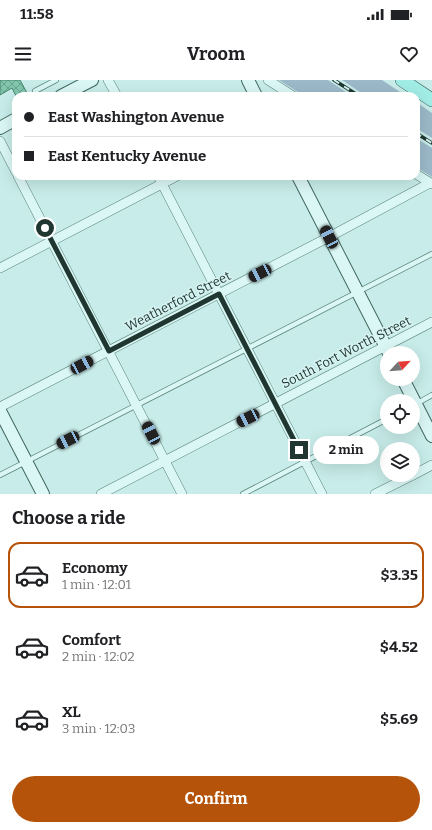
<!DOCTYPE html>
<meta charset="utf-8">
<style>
:root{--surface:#fff;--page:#f6f6f6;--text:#202124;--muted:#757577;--line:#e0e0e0;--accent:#b45309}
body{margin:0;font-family:Bitter,serif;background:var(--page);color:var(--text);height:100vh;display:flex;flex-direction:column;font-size:15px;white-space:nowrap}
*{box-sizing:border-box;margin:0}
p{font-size:13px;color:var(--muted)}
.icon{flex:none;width:22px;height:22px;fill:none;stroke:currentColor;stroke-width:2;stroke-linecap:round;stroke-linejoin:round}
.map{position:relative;height:414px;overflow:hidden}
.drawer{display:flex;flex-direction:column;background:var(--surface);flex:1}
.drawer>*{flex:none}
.top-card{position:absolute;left:12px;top:12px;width:408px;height:88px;border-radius:12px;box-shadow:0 4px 16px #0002;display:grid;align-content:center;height:88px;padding:0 12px;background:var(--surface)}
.needle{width:26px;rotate:64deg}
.tools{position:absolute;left:380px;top:266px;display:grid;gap:8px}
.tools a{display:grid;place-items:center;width:40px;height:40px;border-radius:50%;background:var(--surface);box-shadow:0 4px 16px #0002;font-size:20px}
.end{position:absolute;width:18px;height:18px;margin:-9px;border:5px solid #203731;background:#fff;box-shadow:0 0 0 2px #fff}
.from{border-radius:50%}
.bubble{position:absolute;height:28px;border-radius:14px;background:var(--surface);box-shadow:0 4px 16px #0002;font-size:13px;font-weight:700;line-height:28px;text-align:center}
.car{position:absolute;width:12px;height:24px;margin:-12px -6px;border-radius:5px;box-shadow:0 0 3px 1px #0007;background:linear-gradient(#222 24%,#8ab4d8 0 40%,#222 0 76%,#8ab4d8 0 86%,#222 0)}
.top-card b{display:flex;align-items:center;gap:14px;height:38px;font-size:15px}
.top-card b+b{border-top:1px solid var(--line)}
.top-card i{width:10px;height:10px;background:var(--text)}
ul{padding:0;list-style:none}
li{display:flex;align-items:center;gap:12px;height:66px;margin:0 8px 6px;padding:0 4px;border:2px solid transparent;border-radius:12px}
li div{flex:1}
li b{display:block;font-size:15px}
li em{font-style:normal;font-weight:700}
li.current{border-color:var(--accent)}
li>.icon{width:36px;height:36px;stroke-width:1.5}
h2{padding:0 12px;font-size:18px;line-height:48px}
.cta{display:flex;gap:8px;margin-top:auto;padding:8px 12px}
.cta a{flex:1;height:46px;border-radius:24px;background:var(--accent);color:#fff;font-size:16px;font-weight:700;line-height:46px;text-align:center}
.status{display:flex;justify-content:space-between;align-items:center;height:28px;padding:0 20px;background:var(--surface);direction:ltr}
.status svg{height:11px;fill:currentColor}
header{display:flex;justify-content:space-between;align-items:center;height:52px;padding:0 12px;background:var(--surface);font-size:18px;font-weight:700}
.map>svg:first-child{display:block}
</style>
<div class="status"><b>11:58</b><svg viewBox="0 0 49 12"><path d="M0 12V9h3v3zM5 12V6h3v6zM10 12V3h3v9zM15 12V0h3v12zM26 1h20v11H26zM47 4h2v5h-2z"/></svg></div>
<header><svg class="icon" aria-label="menu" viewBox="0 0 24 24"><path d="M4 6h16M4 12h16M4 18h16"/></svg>Vroom<svg class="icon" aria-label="heart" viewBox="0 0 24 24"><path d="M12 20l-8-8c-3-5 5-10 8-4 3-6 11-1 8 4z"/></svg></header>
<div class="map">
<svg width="432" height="414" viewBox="0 0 432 414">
<defs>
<pattern id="building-cross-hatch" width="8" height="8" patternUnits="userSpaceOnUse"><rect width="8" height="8" fill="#80c7ae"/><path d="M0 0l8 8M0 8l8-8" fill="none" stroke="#68a28e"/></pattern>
</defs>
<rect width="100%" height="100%" fill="#c7ece9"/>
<g fill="#9cb9c9">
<path d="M279,0H328L352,16H304Z"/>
<path d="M342,0H382L406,16H366Z"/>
<path d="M416,22L432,33V58L416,48Z"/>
<path d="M416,58L432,68V97L416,87Z"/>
</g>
<path fill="url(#building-cross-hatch)" stroke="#45846d" d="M0,0H20L27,13L21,16H16L12,8L0,15Z"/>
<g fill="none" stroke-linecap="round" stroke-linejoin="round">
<g stroke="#5e867d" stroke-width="6">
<g id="lane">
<path d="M38,16L35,11L56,0"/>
<path d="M416,324L432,315"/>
<path d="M0,395L432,174"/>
<path d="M243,414L387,339"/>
</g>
</g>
<g stroke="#5e867d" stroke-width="10">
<g id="street">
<path d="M108,0L117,16"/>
<path d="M268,0L293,16"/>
<path d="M0,61L16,92"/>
<path d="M416,94L432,104"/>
<path d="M18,96L182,414"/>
<path d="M158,96L322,414"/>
<path d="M0,188L177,96"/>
<path d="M0,327L329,157L430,103"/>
<path d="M413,395L432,385"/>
<path d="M101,414L432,242"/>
<path d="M375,414L413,395"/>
</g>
</g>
<g stroke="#41685e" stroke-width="14">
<g id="secondary">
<path d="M248,0L256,16"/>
<path d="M61,16L92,0"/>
<path d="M0,48L16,39"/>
<path d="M298,96L389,273"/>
<path d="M403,299L432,356"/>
<path d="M0,331L43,414"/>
</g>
</g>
<g stroke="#31544a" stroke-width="14">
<path id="primary" d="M402,0L432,20"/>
</g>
<use href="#lane" stroke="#daf7f5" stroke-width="4.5"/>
<use href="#street" stroke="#daf7f5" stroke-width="9"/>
<use href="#secondary" stroke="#daf7f5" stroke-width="12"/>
<use href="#primary" stroke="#a2ece6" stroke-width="13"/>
<g stroke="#203731" stroke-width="3.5">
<g id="rail">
<path d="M334,0L359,16"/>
<path d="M416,53L432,63"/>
</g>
</g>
<use href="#rail" stroke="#d6f3f2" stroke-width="2" stroke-dasharray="6" stroke-linecap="butt"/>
</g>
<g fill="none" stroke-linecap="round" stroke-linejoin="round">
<path stroke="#203731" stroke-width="5" d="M45,148L109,271L219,214L299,370"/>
</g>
<g text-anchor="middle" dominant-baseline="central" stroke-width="3" stroke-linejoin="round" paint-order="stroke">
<g font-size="13" fill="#203731" stroke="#d6f3f2">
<text transform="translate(178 221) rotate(-27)">Weatherford Street</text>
<text transform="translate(346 272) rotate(-27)">South Fort Worth Street</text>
</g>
</g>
</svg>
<div class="tools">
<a><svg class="needle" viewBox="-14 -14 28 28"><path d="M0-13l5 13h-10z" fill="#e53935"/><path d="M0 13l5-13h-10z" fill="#757577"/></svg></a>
<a><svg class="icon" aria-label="locate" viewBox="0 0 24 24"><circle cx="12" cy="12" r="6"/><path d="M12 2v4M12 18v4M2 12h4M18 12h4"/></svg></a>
<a><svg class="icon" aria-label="layers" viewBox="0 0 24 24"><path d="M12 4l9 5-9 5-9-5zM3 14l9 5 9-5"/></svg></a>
</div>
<i class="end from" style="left:45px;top:148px"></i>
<i class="end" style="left:299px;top:370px"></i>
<div class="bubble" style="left:313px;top:356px;width:66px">2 min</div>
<i class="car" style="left:329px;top:157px;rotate:333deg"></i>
<i class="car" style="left:260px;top:193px;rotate:243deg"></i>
<i class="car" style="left:82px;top:285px;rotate:62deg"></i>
<i class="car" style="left:248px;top:338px;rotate:243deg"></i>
<i class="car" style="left:151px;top:353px;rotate:333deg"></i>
<i class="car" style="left:68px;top:360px;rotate:243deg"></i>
<div class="top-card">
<b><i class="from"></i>East Washington Avenue</b>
<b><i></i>East Kentucky Avenue</b>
</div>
</div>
<section class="drawer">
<h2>Choose a ride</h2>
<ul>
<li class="current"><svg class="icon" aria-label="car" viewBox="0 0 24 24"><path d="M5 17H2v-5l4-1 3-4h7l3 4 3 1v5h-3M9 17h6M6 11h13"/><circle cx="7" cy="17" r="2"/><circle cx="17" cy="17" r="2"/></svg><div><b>Economy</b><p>1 min · 12:01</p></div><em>$3.35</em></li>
<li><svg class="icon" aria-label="car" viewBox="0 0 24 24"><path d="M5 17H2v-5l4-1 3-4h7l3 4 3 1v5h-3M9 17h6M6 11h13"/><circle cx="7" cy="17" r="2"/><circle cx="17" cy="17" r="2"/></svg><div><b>Comfort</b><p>2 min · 12:02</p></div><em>$4.52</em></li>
<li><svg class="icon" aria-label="car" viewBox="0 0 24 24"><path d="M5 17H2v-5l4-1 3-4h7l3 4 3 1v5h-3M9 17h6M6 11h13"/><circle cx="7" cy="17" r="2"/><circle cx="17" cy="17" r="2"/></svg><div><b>XL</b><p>3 min · 12:03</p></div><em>$5.69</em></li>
</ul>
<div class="cta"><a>Confirm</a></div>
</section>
